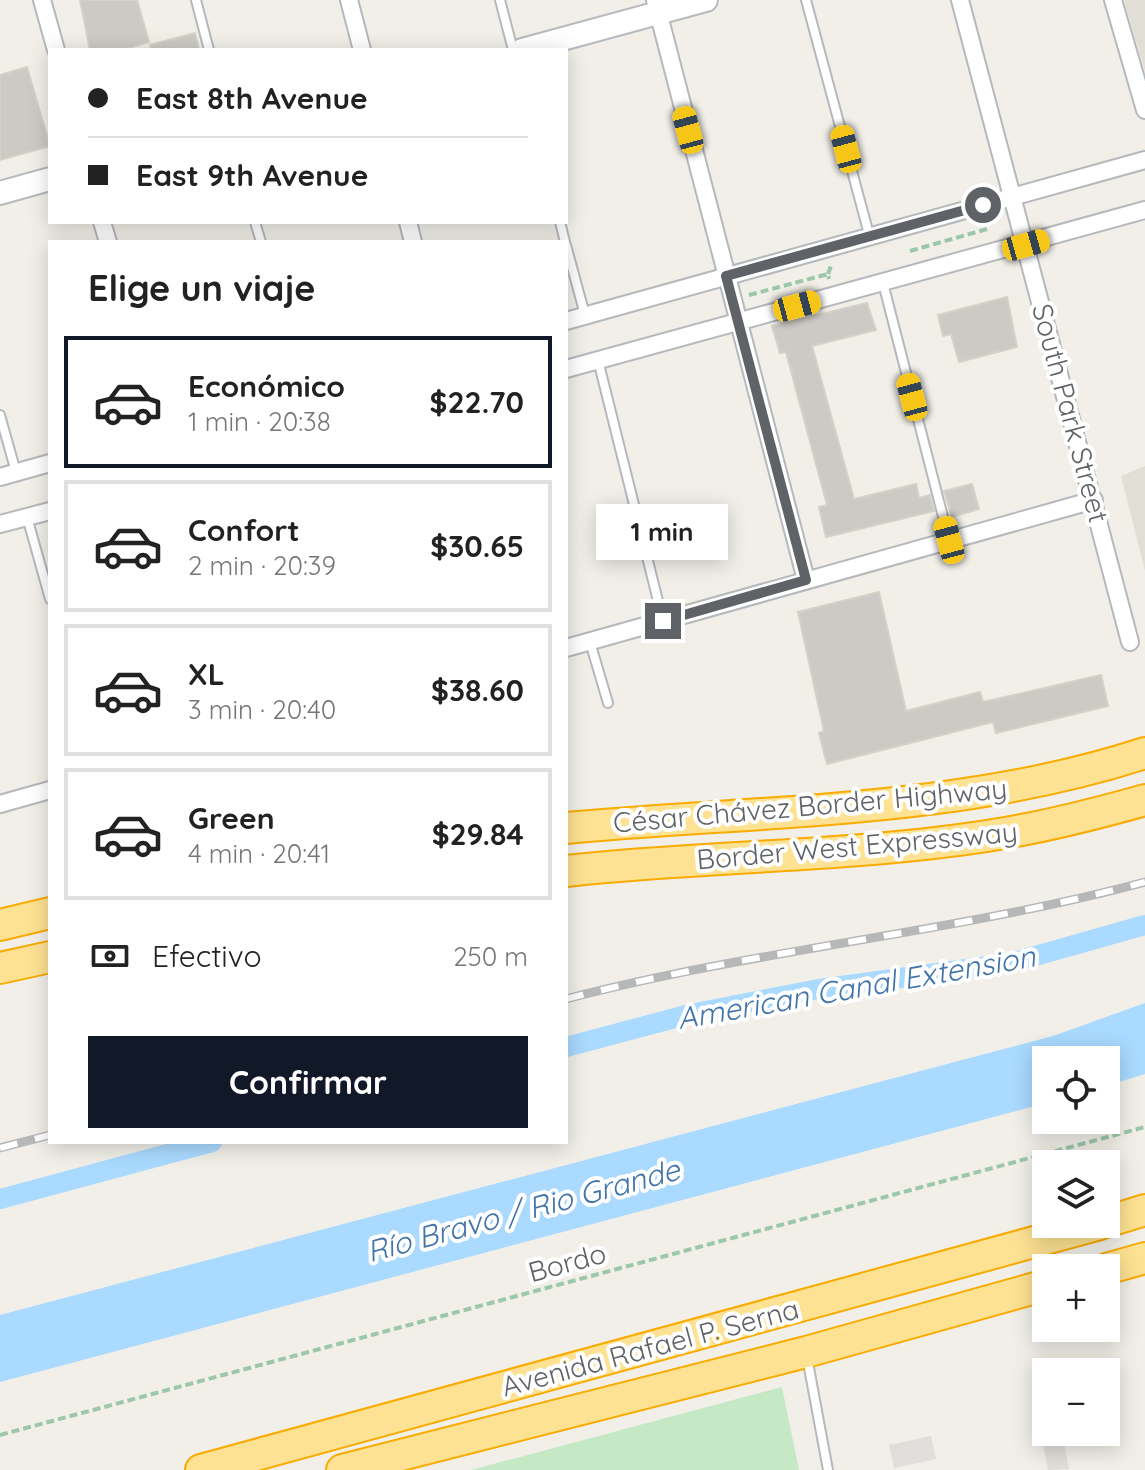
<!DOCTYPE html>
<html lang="es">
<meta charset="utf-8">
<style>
:root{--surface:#fff;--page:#f6f6f6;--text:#222;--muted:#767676;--line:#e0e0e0;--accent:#111827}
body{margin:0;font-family:Quicksand,sans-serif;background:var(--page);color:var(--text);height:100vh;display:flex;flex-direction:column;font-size:30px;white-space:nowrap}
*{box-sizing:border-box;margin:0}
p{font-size:26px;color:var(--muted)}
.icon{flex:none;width:44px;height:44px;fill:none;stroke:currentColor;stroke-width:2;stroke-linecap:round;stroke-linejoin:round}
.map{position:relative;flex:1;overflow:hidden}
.details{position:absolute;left:48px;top:240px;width:520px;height:904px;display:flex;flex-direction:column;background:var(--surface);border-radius:0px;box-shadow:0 4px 20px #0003}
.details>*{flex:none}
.guide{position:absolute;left:48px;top:48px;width:520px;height:176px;border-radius:0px;box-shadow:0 4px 20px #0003;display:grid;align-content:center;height:176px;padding:0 40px;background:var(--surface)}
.fabs{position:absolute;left:1032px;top:1046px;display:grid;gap:16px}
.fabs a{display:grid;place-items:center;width:88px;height:88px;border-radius:0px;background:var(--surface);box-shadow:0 4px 20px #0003;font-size:40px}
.end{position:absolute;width:36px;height:36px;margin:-18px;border:10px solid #5f6368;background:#fff;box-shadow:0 0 0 4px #fff}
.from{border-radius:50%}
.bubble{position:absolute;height:56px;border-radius:0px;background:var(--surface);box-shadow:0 4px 20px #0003;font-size:26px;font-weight:700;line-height:56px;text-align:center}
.car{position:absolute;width:24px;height:48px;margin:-24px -12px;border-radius:10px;box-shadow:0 0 6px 2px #0007;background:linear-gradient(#f5c518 24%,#345 0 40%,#f5c518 0 76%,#345 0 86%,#f5c518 0)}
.guide b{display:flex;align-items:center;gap:28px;height:76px;font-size:30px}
.guide b+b{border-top:2px solid var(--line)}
.guide i{width:20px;height:20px;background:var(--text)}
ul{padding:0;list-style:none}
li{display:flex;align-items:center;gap:24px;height:132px;margin:0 16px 12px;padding:0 24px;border:4px solid var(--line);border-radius:0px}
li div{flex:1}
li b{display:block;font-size:30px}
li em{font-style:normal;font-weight:700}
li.active{border-color:var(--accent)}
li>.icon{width:72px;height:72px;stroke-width:1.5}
h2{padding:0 40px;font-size:36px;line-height:96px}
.pay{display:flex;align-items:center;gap:20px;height:88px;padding:0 40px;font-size:30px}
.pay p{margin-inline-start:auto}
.button{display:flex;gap:16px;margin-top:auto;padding:16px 40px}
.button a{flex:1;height:92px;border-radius:0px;background:var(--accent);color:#fff;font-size:32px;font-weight:700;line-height:92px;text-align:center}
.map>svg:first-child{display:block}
</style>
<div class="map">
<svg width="1145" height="1470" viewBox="0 0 1145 1470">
<rect width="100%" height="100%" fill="#f1efe8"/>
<g fill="#e0deda">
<path d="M1046,1422V1432H1062L1069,1469L1048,1470L1039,1424Z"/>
<path d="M931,1436L936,1459L894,1468L889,1445Z"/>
</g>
<g fill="#e1ded6">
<path d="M1124,0H1145V72Z"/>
<path d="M1145,466V571L1121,476Z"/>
</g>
<path fill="#c5e8c5" d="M782,1387L799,1470H471Z"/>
<path fill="#aadaff" d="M1145,1003V1074L1106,1086V1060H1046V1103L0,1382V1315L1053,1036Z"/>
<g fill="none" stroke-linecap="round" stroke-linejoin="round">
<g stroke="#aadaff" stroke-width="20">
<path d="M566,1047L690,1014L819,989L1010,963L1145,925"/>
<path d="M0,1199L212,1142"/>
</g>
</g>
<g fill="#cccac5" stroke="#d6d1c6" stroke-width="2">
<path d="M80,0H137L149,42L122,50H90Z"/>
<path d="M195,33L199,50H151L150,45Z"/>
<path d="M27,67L50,146L0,160V75Z"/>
<path d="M1007,297L1017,347L959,362L951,334L943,336L938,315Z"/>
<path d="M867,303L876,330L812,346L854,499L916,484L919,498L930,495L934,511L826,537L819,507L827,505L786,352L780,353L772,326Z"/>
<path d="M972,484L979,509L952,517L944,491Z"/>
<path d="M879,592L906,711L980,692L983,702L1101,675L1108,706L996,733L993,722L827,764L819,733L824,731L798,612Z"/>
</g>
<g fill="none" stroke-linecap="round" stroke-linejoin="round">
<g stroke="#b5b8bc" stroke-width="12">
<g id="lane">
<path d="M196,0L209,50"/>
<path d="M500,0L513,50"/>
<path d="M806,0L870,238"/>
<path d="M255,222L261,242"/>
<path d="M560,222L565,242"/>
<path d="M566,245L585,315"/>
<path d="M883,283L949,540"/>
<path d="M598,360L663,621"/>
<path d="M0,415L16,472"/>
<path d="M27,517L50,599"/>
<path d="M590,642L608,703"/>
<path d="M807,1357L828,1470"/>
</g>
</g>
<g stroke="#b5b8bc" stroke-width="20">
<g id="street">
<path d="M42,0L56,50"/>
<path d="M349,0L362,50"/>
<path d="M655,0L806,580"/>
<path d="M960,0L1130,642"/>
<path d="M1113,0L1145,110"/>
<path d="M102,222L108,242"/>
<path d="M408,222L413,242"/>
<path d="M566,321L1145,160"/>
<path d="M566,369L1145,210"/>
<path d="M0,477L50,463"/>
<path d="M0,524L50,511"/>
<path d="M566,648L1094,500"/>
<path d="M0,804L50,790"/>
</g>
</g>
<g stroke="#b6babf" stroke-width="26">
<g id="secondary">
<path d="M522,50L706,0"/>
<path d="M0,193L50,179"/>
</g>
</g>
<g stroke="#f9ab00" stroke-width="34">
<g id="highway">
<path d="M566,828C759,810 959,814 1145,753"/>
<path d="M566,871C719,854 875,858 1027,829C1067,821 1106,811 1145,800"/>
<path d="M0,925L50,913"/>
<path d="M0,968L50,957"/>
<path d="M1106,1222L1145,1210"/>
<path d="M1106,1269L1145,1258"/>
<path d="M201,1470L1100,1224"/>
<path d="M342,1470L806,1352L1046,1285"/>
</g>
</g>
<g stroke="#9cc7a9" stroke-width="4" stroke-dasharray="8 4" stroke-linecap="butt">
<path d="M910,251L987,229L989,220"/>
<path d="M828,274L832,263"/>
<path d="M749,295L828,274L829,279"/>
<path d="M0,1435L1145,1127"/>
</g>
<use href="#lane" stroke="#fff" stroke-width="8"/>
<use href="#street" stroke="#fff" stroke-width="16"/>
<use href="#secondary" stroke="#fff" stroke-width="22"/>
<use href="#highway" stroke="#fde293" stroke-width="30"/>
<g stroke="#b6b7b8" stroke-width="9">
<g id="rail">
<path d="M566,999C757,949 954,933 1145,882"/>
<path d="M0,1148L50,1135"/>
</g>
</g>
<use href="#rail" stroke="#fff" stroke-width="6" stroke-dasharray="18" stroke-linecap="butt"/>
</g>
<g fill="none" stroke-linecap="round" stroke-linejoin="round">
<path stroke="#5f6368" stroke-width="10" d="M663,621L806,580L726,276L983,205"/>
</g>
<g text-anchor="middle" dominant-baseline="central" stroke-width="8" stroke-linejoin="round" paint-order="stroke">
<g font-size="28" fill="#5f6368" stroke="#fff">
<text transform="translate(1071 413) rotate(75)">South Park Street</text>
<text transform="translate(810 805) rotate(-5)">César Chávez Border Highway</text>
<text transform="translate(857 845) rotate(-5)">Border West Expressway</text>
<text transform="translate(567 1262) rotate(-15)">Bordo</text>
<text transform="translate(650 1347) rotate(-15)">Avenida Rafael P. Serna</text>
</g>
<g font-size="30" font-style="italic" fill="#4174aa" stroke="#fff">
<text transform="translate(856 987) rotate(-10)">American Canal Extension</text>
<text transform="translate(523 1210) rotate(-15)">Río Bravo / Rio Grande</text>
</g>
</g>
</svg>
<div class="fabs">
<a><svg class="icon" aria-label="locate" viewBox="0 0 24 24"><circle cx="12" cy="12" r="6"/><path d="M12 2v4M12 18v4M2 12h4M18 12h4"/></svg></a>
<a><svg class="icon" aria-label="layers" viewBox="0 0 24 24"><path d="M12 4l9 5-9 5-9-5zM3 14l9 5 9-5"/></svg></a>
<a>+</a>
<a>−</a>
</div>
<i class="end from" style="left:983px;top:205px"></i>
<i class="end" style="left:663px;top:621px"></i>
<div class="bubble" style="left:596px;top:504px;width:132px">1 min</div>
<i class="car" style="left:688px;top:130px;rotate:345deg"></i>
<i class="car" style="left:846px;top:149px;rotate:345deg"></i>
<i class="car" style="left:1026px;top:245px;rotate:74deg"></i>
<i class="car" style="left:797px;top:306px;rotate:75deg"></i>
<i class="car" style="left:912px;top:397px;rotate:345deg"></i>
<i class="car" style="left:949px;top:540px;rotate:345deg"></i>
<div class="guide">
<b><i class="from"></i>East 8th Avenue</b>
<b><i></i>East 9th Avenue</b>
</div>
<section class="details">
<h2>Elige un viaje</h2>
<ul>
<li class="active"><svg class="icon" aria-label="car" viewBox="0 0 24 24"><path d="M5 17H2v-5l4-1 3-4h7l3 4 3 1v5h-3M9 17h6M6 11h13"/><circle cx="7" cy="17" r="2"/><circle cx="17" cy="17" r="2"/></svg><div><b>Económico</b><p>1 min · 20:38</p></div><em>$22.70</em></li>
<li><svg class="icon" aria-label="car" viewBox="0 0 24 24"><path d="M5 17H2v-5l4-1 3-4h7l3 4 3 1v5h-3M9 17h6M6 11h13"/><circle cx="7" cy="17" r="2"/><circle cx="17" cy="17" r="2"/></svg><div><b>Confort</b><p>2 min · 20:39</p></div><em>$30.65</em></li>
<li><svg class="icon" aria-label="car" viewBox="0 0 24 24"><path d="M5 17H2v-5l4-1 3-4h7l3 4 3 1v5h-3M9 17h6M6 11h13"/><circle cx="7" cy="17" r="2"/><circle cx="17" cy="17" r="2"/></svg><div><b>XL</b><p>3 min · 20:40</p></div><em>$38.60</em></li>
<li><svg class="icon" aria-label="car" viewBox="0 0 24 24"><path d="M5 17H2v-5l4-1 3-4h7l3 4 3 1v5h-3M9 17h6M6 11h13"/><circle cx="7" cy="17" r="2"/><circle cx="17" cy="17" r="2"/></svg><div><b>Green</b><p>4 min · 20:41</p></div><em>$29.84</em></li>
</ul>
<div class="pay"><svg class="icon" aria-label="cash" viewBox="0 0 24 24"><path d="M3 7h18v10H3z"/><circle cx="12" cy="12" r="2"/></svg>Efectivo<p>250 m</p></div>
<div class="button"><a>Confirmar</a></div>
</section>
</div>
